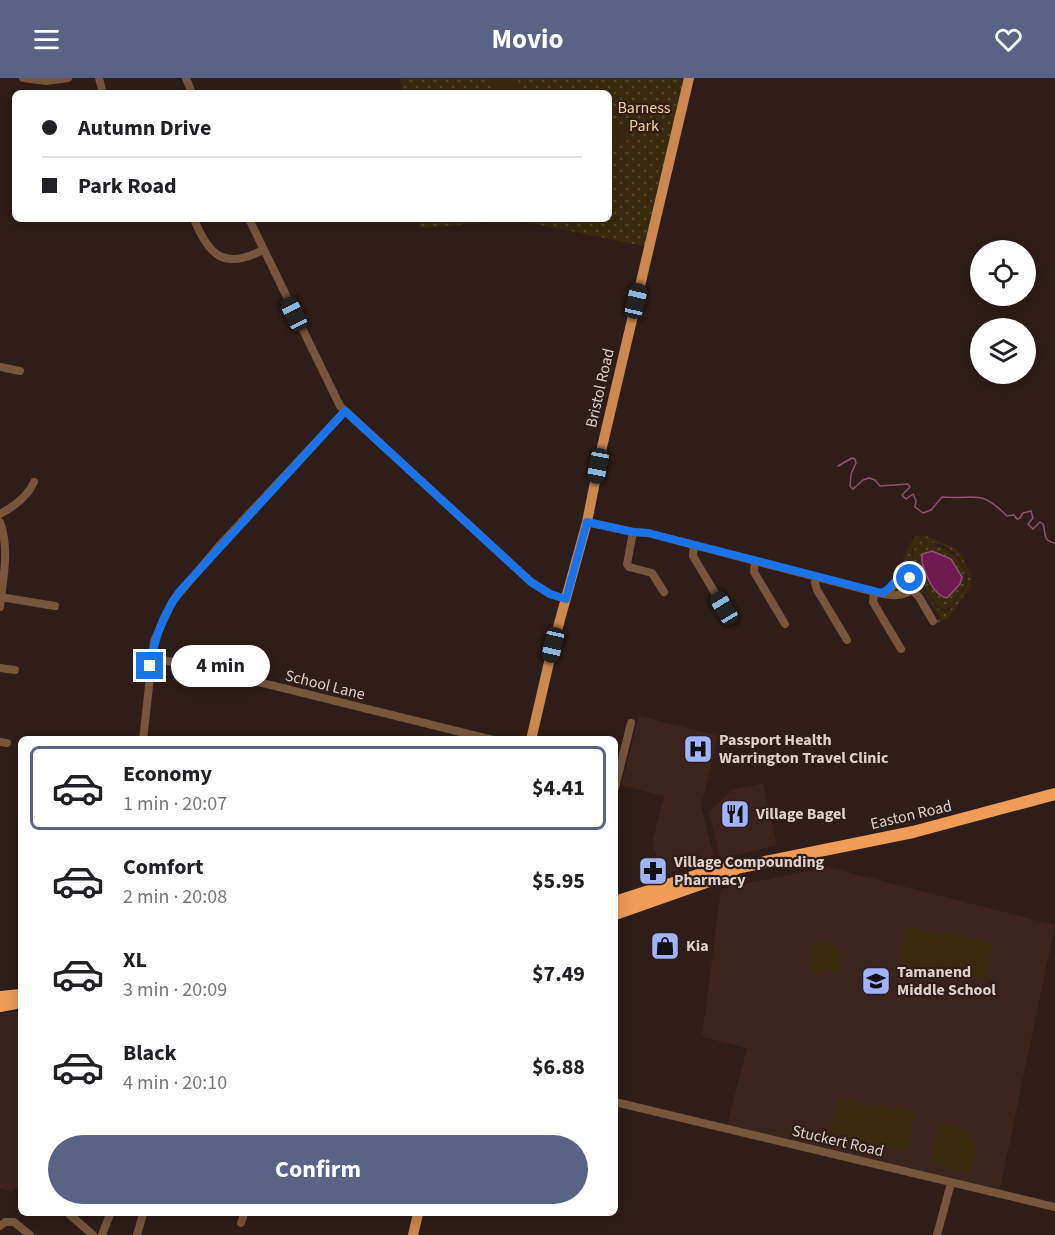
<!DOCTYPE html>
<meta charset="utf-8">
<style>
:root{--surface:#fff;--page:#f6f6f6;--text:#202124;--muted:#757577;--line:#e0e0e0;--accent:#5a6386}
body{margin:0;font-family:"Source Sans 3",sans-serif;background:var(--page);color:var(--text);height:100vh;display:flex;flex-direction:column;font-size:22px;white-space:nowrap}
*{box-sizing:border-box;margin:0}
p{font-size:20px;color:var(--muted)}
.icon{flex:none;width:33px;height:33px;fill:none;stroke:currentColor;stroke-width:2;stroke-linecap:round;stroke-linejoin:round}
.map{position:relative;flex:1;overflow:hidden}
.details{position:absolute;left:18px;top:658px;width:600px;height:480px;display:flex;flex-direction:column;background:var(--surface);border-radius:9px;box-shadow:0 3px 15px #0003}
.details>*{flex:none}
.guide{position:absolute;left:12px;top:12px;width:600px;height:132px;border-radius:9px;box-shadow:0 3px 15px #0003;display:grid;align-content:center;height:132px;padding:0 30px;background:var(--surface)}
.tools{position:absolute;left:970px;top:162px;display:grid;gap:12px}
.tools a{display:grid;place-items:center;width:66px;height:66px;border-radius:50%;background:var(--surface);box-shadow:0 3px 15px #0003;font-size:30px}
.end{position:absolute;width:27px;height:27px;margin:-14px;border:8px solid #1a73e8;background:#fff;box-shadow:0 0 0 3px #fff}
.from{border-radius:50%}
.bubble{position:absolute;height:42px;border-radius:21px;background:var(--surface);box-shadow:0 3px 15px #0003;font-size:20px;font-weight:700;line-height:42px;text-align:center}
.car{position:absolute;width:18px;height:36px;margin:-18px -9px;border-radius:8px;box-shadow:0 0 4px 2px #0007;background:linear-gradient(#222 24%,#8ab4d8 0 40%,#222 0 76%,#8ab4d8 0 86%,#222 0)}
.guide b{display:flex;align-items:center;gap:21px;height:57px;font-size:22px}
.guide b+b{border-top:2px solid var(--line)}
.guide i{width:15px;height:15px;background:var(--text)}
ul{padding:10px 0 0;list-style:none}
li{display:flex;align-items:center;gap:18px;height:84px;margin:0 12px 9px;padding:0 18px;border:3px solid transparent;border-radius:9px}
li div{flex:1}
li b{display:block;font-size:22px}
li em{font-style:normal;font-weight:700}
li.selected{border-color:var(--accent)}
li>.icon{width:54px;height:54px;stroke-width:1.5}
.cta{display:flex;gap:12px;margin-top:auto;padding:12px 30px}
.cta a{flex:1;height:69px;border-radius:36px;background:var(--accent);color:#fff;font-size:24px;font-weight:700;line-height:69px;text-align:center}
header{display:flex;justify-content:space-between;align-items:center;height:78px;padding:0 30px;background:var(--accent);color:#fff;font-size:27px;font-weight:700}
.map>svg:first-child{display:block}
</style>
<header><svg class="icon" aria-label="menu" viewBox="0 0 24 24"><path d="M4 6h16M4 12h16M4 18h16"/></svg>Movio<svg class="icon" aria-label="heart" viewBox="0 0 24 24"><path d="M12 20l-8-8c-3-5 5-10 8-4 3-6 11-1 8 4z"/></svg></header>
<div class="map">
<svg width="1055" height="1157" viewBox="0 0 1055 1157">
<defs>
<pattern id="green-dots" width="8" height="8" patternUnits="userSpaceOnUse" patternTransform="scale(1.5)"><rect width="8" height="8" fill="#382a0c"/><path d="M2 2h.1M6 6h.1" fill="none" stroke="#54482e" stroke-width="1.8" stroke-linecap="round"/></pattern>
</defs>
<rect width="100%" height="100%" fill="#2e1d18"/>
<g fill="#3c241e">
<path d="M639,638L718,658L701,728L714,780L664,797L652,765L664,718L621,707Z"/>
<path d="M763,705L777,767L720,781L709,734L732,712Z"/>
<path d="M827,789L1055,847L999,1116L726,1050L747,970L702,959L721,811Z"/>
<path d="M21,933V1107L11,1114L0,1110V936Z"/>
</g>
<g fill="url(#green-dots)">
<path d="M400,0H689L649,169L515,142L419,150L418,141H609V15H402Z"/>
<path d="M918,457L926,458L955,470L961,477L972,498L971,508L948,540L937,545L936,543L940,540L925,515H919L925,512C931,521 936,535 949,533L965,509L968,497C965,489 961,481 955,475C944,465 920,458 911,474L924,509L918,514L917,502L910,495L913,485L904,483L903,480L913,461Z"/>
<path d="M929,465C953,472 977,488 960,515C955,521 952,529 945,532C929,527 918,493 913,479V473C916,467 922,465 929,465Z"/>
</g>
<g fill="#382a0c">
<path d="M493,0H521L519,1L517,11L513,15C501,15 495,12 493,0Z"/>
<path d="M614,46L627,49L629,48L631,50L629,52L626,65L615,64C610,58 609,52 614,46Z"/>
<path d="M905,849L993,863L988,901L899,887Z"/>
<path d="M822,862C839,865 844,876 839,892H823L820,897L812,895L808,886L811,882L810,867Z"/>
<path d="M836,1021L914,1033L909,1073L830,1061Z"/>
<path d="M950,1045C973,1057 984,1070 969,1095L929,1086L939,1046Z"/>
</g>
<path fill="#6d1b50" stroke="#8f5176" stroke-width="1.5" d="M932,473L951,481L962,499L960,506L947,520C933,518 920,488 922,476Z"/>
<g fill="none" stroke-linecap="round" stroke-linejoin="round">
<path stroke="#8f5176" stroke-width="1.5" d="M838,388L852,380L855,381L856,385L851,396L850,408L853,411L863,402L869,400L875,402L880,408L908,406L910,409L902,417L906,421L913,416L916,422L915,429L923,435L931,432L942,419C976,422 979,410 1007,438L1014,437L1017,441L1020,440L1023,435L1031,433L1033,440L1028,446L1033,451L1040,444L1043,446C1046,454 1042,463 1055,465"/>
<g stroke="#77563c" stroke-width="8">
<path d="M23,0L46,3L68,0"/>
<path d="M99,0L103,15"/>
<path d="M186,0L192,15"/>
<path d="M194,141C209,178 224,192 263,172"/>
<path d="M249,141L340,328L531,504L550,516L566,521"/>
<path d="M0,289L20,293"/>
<path d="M0,436C13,429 28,418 34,404"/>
<path d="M0,444C10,472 3,499 0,529"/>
<path d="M587,444L633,454L648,455L874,514C888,517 899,520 912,512L913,504L908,498H901L890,512L882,515"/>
<path d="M633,454L627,486L629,489L652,495L664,514"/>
<path d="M694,467L693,478L724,530"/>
<path d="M755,483L754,494L785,546"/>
<path d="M816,499L815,505L817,512L847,562"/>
<path d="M912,512L919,519L933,543"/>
<path d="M874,514L873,524L901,571"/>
<path d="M0,519L55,528"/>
<path d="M151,580L190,587L493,662"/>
<path d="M0,590L15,592"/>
<path d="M143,662L154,563L172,524L219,468L345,333"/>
<path d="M0,664L7,665"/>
<path d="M615,710L631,645"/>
<path d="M615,1024L1055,1129"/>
<path d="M69,1136L93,1157"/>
<path d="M241,1145L244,1136"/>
<path d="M0,1148L5,1144H14L30,1157"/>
<path d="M102,1157L110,1136"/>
<path d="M137,1157L143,1136"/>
<path d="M937,1157L951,1105"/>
</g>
<g stroke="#cc8851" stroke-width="10">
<path d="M531,662L553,567L587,444L602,369L689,0"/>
<path d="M413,1157L418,1136"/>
</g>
<g stroke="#ee9c58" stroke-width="12">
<path d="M615,824L720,790H736L913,754L1055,716"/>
<path d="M615,836L726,797L735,791"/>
<path d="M0,919L21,917"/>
<path d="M0,928L21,924"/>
</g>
</g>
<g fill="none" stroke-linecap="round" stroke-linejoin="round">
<path stroke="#1a73e8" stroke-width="8" d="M150,588C155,559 163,536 180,513L345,333L531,504L550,516L566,521L587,444L633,454L648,455L882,515C893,511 897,493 910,500"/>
</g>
<defs>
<g id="hospital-square" transform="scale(1.5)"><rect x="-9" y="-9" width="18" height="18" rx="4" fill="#a0b3fd" stroke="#2e1d18"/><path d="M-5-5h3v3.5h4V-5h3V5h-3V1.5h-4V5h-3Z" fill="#111"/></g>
<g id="restaurant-square" transform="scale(1.5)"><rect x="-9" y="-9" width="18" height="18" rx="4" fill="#a0b3fd" stroke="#2e1d18"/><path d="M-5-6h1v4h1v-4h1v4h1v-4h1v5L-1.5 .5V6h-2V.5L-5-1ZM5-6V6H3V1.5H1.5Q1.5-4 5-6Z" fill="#111"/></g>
<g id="pharmacy-square" transform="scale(1.5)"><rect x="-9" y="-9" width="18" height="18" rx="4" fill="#a0b3fd" stroke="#2e1d18"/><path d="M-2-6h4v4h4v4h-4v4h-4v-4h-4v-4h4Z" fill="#111"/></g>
<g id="shop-square" transform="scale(1.5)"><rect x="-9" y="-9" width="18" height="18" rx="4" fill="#a0b3fd" stroke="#2e1d18"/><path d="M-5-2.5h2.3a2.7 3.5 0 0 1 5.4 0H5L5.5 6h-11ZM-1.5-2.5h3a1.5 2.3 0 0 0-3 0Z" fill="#111"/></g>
<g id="school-square" transform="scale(1.5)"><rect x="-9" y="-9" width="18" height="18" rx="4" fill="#a0b3fd" stroke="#2e1d18"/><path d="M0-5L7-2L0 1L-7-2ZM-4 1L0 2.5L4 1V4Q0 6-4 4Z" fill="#111"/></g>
</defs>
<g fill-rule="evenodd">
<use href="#hospital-square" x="698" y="671"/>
<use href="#restaurant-square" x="735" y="736"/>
<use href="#pharmacy-square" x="653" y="793"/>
<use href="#shop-square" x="665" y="868"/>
<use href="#school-square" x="876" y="903"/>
</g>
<g text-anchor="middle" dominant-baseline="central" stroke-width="4.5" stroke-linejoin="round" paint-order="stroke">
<g font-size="16" fill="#fad591" stroke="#2e1d18">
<text x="644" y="30">Barness<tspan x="644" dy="18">Park</tspan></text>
</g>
<g font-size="16" fill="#ddd0cd" stroke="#2e1d18">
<text transform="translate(600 310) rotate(-77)">Bristol Road</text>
<text transform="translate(325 607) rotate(14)">School Lane</text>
<text transform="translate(911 737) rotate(-13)">Easton Road</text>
<text transform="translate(838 1063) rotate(13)">Stuckert Road</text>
</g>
<g font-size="16" font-weight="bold" fill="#ddd0cd" stroke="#2e1d18" text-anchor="start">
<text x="719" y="662">Passport Health<tspan x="719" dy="18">Warrington Travel Clinic</tspan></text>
<text x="756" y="736">Village Bagel</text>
<text x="674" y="784">Village Compounding<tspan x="674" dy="18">Pharmacy</tspan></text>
<text x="686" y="868">Kia</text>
<text x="897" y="894">Tamanend<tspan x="897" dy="18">Middle School</tspan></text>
</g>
</g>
</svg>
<div class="tools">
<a><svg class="icon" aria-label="locate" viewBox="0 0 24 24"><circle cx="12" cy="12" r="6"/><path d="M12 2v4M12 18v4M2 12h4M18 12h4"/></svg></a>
<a><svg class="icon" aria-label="layers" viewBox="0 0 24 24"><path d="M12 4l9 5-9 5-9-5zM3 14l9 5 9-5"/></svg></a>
</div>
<i class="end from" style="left:910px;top:500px"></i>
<i class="end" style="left:150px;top:588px"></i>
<div class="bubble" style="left:171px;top:567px;width:99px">4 min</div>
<i class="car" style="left:636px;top:223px;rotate:13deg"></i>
<i class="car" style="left:294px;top:236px;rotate:334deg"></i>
<i class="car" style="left:598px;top:388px;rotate:191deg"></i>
<i class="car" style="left:724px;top:530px;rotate:329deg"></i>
<i class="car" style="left:553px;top:567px;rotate:193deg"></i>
<div class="guide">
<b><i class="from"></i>Autumn Drive</b>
<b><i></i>Park Road</b>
</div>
<section class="details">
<ul>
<li class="selected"><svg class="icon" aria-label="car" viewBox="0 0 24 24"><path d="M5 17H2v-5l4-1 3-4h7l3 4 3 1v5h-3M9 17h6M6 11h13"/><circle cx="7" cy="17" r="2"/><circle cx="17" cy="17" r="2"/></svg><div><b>Economy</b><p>1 min · 20:07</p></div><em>$4.41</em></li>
<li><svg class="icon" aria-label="car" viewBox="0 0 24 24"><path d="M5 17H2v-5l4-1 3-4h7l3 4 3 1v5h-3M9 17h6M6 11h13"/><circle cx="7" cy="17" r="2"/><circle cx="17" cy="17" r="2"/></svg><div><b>Comfort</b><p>2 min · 20:08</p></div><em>$5.95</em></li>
<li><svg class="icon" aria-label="car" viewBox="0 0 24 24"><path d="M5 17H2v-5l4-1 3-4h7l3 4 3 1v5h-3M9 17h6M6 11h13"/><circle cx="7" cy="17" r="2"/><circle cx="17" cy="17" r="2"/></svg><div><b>XL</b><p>3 min · 20:09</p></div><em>$7.49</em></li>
<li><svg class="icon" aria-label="car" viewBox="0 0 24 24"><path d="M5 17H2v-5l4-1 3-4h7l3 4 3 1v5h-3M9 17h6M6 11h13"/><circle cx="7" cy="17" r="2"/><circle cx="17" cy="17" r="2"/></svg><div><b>Black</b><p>4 min · 20:10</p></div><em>$6.88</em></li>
</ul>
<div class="cta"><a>Confirm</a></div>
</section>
</div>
